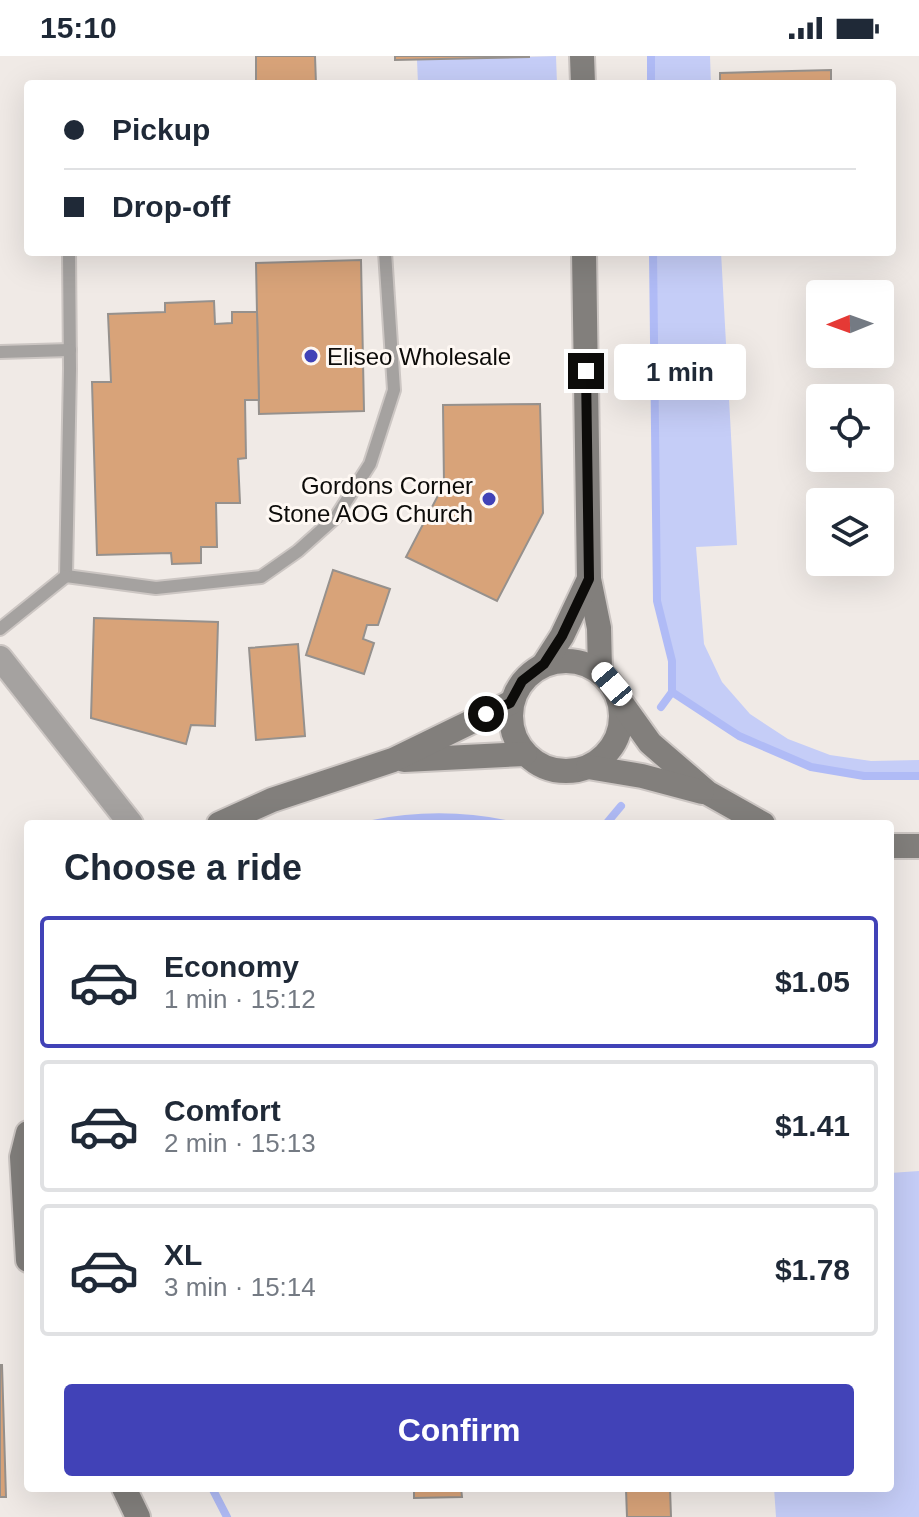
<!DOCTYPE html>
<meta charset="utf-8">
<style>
:root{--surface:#fff;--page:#f2f2f3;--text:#1f2937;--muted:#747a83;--line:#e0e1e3;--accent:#4142b7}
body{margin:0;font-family:Arial,sans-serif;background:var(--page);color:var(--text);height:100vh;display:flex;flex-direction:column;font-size:30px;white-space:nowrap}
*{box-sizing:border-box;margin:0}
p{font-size:26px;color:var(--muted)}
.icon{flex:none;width:44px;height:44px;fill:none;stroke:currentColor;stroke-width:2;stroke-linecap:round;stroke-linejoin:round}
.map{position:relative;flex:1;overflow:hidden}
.sheet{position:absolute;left:24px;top:764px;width:870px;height:672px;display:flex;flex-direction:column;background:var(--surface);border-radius:8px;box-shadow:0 8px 32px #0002}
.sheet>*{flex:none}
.hud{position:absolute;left:24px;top:24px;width:872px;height:176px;border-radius:8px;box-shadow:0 8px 32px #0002;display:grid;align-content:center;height:176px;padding:0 40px;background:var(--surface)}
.needle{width:52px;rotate:269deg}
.tools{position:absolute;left:806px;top:224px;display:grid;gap:16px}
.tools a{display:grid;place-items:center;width:88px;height:88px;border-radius:8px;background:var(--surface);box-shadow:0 8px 32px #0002;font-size:40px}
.end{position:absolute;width:36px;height:36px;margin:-18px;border:10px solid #0d0c0a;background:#fff;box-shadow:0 0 0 4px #fff}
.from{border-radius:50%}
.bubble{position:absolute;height:56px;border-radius:8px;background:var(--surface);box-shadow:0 8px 32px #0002;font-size:26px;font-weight:700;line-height:56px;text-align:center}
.car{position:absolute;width:24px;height:48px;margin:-24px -12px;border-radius:10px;box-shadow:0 0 6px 2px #0007;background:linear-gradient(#fff 24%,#345 0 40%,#fff 0 76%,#345 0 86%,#fff 0)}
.hud b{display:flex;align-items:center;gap:28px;height:76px;font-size:30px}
.hud b+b{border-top:2px solid var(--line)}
.hud i{width:20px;height:20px;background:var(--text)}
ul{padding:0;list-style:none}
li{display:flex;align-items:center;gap:24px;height:132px;margin:0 16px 12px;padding:0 24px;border:4px solid var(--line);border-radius:8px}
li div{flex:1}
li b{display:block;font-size:30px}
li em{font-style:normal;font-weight:700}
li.current{border-color:var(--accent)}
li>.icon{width:72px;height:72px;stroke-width:1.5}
h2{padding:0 40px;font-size:36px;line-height:96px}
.cta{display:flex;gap:16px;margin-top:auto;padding:16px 40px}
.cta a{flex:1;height:92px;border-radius:8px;background:var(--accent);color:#fff;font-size:32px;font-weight:700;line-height:92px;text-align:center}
.status{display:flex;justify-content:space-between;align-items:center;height:56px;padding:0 40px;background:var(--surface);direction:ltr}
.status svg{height:22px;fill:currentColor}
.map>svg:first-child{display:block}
</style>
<div class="status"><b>15:10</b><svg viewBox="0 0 49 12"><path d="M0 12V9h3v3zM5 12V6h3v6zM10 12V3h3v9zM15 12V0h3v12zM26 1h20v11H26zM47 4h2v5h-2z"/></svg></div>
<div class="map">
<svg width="919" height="1461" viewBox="0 0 919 1461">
<rect width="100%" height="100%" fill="#f0eae6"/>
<g fill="#c5cdf7">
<path d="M556,0L557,28H418L417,4Z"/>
<path d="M651,0H710L711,28H651Z"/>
<path d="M653,196H721L737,489L696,491L704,588L722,626L750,658L788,683L830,699L871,705L919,704V720H864L812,711L739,680L672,636V605L657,545Z"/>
<path d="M919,1115V1461H776L774,1432H890V1117Z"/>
</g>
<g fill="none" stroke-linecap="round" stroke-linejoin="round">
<g stroke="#b0bbf6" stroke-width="8">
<path d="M651,0V28"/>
<path d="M653,196L657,545L672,605V636L739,680L811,711L864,720H919"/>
<path d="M661,651L672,636"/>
<path d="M373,768C415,759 463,759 505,768"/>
<path d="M606,768L621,750"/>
<path d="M212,1432L227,1461"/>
</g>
</g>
<g fill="#d8a379" stroke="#96918d" stroke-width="2">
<path d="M256,0H315L316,28H256Z"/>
<path d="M395,0H529V1L395,4Z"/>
<path d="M831,14V28H720V17Z"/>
<path d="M361,204L364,355L259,358L256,207Z"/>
<path d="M214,245L215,268L232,267V256H257L259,344H245L246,402L238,403L240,447H216L217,491H201V507L172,508L171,497L97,499L92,326H111L108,258L165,256V247Z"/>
<path d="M540,348L543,457L497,545L406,501L444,428L443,349Z"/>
<path d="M333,514L390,533L378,569H367L363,583L374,587L364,618L306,599Z"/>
<path d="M94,562L218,566L215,670L191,669L186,688L91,662Z"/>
<path d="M298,588L305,680L256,684L249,592Z"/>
<path d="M0,1309H2L6,1441H0Z"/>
<path d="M414,1432H461L462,1441L414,1442Z"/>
<path d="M670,1432L671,1461H627L626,1433Z"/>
</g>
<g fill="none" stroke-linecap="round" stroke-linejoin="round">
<g stroke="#ccc6c3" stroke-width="16">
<g id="service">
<path d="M69,196L70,313L66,520L156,532L261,521L298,495L336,461L370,408L394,334L385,196"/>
<path d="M0,296L70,294"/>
<path d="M0,573L66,520"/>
</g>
</g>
<g stroke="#ccc6c3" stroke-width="28">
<path id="minor" d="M0,602L131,768"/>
</g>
<g stroke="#ccc6c3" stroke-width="28">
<g id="secondary">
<path d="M582,0L583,28"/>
<path d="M584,196L589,523L599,572L600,614"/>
<circle cx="566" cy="660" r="55"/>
<path d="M544,608L562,580L589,523"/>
<path d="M620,645L650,687L708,737L763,768"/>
<path d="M404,704L525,698"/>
<path d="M588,711L642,720L702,736"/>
<path d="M219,768L272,744L393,704L510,647"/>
<path d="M890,790H919"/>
<path d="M28,1077L22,1101L28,1204"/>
<path d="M124,1432L138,1461"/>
</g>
</g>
<use href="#service" stroke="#a5a2a0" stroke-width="12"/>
<use href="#minor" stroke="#a5a2a0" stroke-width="24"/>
<use href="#secondary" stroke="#827f7c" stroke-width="24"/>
</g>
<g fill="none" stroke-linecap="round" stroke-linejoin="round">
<path stroke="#0d0c0a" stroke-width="10" d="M486,658L510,647L522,625L544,608L562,580L589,523L586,315"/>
</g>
<g fill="#4142b7" stroke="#fef8f3" stroke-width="3">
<circle cx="311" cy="300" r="8"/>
<circle cx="489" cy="443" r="8"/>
</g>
<g text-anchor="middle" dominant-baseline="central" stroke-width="6" stroke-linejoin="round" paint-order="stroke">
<g font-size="24" fill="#0d0c0a" stroke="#fef8f3" text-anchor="start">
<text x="327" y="300">Eliseo Wholesale</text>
<text x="473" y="429" text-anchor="end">Gordons Corner<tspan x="473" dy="28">Stone AOG Church</tspan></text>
</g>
</g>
</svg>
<div class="tools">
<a><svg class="needle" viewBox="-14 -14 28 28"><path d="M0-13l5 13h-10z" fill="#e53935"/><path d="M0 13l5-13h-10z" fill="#747a83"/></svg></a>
<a><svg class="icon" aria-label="locate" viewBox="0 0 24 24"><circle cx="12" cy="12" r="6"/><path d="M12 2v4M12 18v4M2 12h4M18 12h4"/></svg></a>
<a><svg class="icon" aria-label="layers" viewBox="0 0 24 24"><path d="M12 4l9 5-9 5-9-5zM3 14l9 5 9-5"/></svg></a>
</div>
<i class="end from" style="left:486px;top:658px"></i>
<i class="end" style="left:586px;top:315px"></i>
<div class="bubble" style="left:614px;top:288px;width:132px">1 min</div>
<i class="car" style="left:612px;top:628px;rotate:320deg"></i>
<div class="hud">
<b><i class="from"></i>Pickup</b>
<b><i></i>Drop-off</b>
</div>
<section class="sheet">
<h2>Choose a ride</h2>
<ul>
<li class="current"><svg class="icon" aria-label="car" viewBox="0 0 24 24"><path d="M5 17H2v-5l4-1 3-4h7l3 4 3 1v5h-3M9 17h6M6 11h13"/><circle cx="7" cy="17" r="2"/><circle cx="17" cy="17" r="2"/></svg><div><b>Economy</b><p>1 min · 15:12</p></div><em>$1.05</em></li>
<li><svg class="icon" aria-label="car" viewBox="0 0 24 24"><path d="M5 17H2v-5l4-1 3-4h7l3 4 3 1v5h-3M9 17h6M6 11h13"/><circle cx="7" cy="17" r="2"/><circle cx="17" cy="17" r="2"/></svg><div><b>Comfort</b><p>2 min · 15:13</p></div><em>$1.41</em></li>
<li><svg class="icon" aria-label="car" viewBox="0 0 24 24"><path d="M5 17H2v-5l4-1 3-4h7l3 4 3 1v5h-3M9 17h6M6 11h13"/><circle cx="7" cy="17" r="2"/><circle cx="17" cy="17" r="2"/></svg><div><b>XL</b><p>3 min · 15:14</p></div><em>$1.78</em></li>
</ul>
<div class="cta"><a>Confirm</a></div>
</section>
</div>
